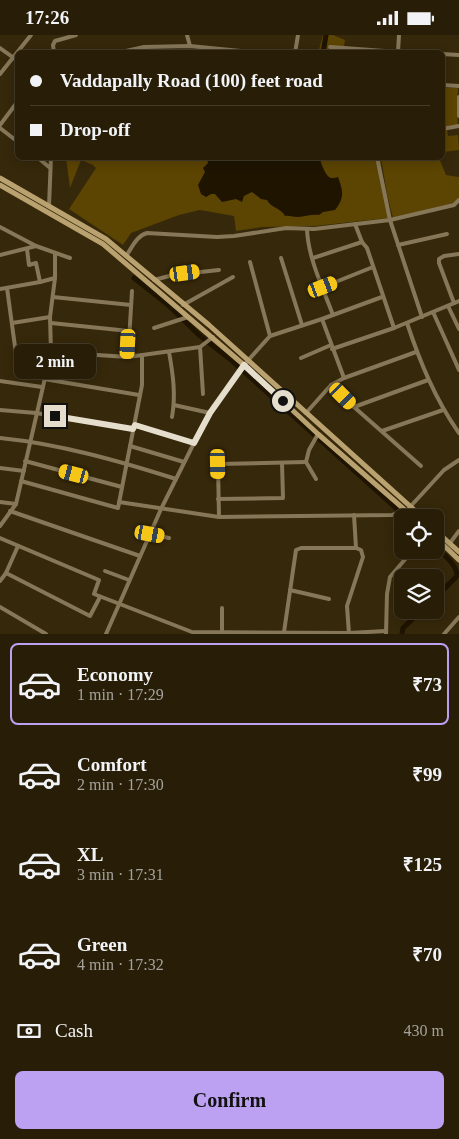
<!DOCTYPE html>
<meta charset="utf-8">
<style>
:root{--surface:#281e08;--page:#342b16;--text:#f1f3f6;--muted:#a5a29c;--line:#443c29;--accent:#bca0f2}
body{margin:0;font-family:"Times New Roman",serif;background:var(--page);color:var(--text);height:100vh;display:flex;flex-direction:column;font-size:19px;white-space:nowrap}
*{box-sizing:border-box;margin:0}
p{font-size:16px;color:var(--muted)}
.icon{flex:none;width:28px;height:28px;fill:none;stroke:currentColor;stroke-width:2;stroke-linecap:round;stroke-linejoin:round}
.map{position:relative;height:599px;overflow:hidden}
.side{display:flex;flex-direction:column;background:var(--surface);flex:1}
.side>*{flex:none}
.guide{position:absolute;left:15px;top:15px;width:430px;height:110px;border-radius:8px;box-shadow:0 2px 12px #0003,0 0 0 1px var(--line);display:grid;align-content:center;height:110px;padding:0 15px;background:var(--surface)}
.tools{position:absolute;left:394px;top:474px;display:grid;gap:10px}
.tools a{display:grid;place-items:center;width:50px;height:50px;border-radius:8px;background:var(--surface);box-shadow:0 2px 12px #0003,0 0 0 1px var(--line);font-size:25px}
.end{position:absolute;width:22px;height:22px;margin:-11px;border:6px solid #e6decd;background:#111;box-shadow:0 0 0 2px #111}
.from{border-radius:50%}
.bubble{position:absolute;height:35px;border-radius:8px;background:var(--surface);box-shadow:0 2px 12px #0003,0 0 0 1px var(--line);font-size:16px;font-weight:800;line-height:35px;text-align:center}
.car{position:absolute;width:15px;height:30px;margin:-15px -8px;border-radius:6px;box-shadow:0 0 4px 1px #0007;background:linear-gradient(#f5c518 24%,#345 0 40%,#f5c518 0 76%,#345 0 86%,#f5c518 0)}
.guide b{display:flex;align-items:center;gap:18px;height:48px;font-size:19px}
.guide b+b{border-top:1px solid var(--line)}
.guide i{width:12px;height:12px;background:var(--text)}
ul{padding:9px 0 0;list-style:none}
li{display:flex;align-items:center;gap:15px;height:82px;margin:0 10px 8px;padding:0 5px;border:2px solid transparent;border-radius:8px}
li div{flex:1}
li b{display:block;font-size:19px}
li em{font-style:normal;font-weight:800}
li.current{border-color:var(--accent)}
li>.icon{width:45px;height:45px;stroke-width:1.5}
.pay{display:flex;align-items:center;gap:12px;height:55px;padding:0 15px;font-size:19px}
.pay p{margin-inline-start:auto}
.primary-button{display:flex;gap:10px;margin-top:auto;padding:10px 15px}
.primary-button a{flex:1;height:58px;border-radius:8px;background:var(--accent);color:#111;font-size:20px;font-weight:800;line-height:58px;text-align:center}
.status{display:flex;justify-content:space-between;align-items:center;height:35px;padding:0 25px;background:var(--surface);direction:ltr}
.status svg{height:14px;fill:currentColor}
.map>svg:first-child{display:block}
</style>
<div class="status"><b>17:26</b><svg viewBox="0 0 49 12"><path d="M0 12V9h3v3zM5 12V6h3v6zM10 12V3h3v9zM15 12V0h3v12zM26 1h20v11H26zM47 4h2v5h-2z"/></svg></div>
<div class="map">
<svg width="459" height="599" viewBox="0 0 459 599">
<rect width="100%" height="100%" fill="#36280a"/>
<g fill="#5c4402">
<path d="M323,0H333L345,5L343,17L318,18Z"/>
<path d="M443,53H458L457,72L458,91L447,94L448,101L458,100L459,115L443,117Z"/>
<path d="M66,123H380L389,183L315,191L262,192L236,196L234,181L200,175L179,180L131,198L123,210L69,174L96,133L93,130L81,125L70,153Z"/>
<path d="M381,123H439L446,140L459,142V164L454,168L393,183L387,159Z"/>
</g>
<path fill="#1f1400" d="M320,122C320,127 325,139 329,142C332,144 334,143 338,142C343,156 345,162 335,175L323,177L319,180C311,179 305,182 298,182C292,182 290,180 285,181C281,173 271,173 267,165L261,164L252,157L244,161L242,167L236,164L222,167L215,159H211L206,162L201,159L198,150L205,137L203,133L208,128L207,123Z"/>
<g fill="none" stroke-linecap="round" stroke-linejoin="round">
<g stroke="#1f1400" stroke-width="5">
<path d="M323,18L326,0"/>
<path d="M134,243L167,269L199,300L231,325L406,482"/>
<path d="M435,511C443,519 457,529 457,541L435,563"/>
<path d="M402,599L403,593L422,575"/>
</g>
<g stroke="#867758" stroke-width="4">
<path d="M187,0L190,11"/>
<path d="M399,0L398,17L415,18"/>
<path d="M330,12L398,17"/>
<path d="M0,13L18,26"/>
<path d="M54,18L53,10L55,6L76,0"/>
<path d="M117,18L144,12L190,11L262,18"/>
<path d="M295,18L298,0"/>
<path d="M442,19L459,20"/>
<path d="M0,39L31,0"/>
<path d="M442,50L459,51"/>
<path d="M459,62V81"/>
<path d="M0,90L18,66"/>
<path d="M0,93L18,107"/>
<path d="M442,94L459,91"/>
<path d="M37,122L49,132"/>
<path d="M377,122L390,185L422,282"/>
<path d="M49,171L51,122"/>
<path d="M355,189L362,207L367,213L394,293"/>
<path d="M0,192L36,211L70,223"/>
<path d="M307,194C308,223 323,253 333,280"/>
<path d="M398,210L447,199"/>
<path d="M27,214L29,230L36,228L40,247L55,243"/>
<path d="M0,220L36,211"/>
<path d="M126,221C132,213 136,201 147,198L217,202L234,201L286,193L314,194L390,185L454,170L459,165"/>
<path d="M281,223L302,290"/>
<path d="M313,223L362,207"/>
<path d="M154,245L173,240L219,235"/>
<path d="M323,252L373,232"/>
<path d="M7,253L16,319"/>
<path d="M0,254L40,247"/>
<path d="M53,262L131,270"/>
<path d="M454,268L439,228V224L444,221L459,219"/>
<path d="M183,270L233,242"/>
<path d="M448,271L459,294"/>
<path d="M433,277L459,335"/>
<path d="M322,284L344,343"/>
<path d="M12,288L50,282"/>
<path d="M51,288L129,296"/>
<path d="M407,288C420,327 435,364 459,398"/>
<path d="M154,293L188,282"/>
<path d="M270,301L322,284L382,262"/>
<path d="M200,312L203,359"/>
<path d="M332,314L394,293L459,266"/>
<path d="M51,317L128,322L200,312L213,302"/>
<path d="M169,317C173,339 176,360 172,382"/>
<path d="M128,322L132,256"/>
<path d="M301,323L331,310"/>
<path d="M44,344L139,360"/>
<path d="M0,346L42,352"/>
<path d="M331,350L354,372L421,431"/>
<path d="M174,370L210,378"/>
<path d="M354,372L428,345"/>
<path d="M0,375L36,378L133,394"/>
<path d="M306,378L331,350L344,343L416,317"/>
<path d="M135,390L194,408"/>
<path d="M382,396L443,375"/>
<path d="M0,403C60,409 119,426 176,444"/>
<path d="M130,411L184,427"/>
<path d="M25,426L122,452"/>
<path d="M0,433L24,436"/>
<path d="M316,444L306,427L309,415L318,399"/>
<path d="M21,446L118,473L142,350V321"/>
<path d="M218,464L283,463L282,428"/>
<path d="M0,467L16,469"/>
<path d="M119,467L219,482L392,480L397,478L402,474"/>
<path d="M409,473L444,435L459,425"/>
<path d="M10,476L140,521"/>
<path d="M354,480L356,513"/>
<path d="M219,482L218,429L306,427"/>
<path d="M0,491L16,469L51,317L50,282L55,243V219"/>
<path d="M150,499L169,503"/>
<path d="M0,503L99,545L94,559L192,597L349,598L386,596"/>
<path d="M450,508L459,496"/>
<path d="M105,536L129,545"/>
<path d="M6,538L90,581L100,562"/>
<path d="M0,546L6,538L18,511"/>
<path d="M290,555L329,564"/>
<path d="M0,572L46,599"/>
<path d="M284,597L296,515L301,513H356L361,515L363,522L347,571L349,599"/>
<path d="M106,599L161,474L194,408L210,378L244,330L270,301L250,227"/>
<path d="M222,599V573"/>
<path d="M386,599L387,559L390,542L413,515"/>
<path d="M444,599L459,582"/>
</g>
<g stroke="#baa270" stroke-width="5">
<path d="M0,143L106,204L209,290L422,482"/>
<path d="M0,150L103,209L244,330L318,399L413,482"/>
<path d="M435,495L459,517"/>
<path d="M435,502L459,525"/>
</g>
</g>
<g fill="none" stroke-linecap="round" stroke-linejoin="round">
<path stroke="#e6decd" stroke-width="6" d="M55,381L133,394L135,390L194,408L210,378L244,330L283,366"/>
</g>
</svg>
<div class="tools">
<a><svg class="icon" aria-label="locate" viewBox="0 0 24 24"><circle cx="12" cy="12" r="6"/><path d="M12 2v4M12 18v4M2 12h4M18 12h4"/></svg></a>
<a><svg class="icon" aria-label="layers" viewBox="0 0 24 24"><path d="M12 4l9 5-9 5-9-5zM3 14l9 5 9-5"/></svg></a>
</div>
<i class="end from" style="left:283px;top:366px"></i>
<i class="end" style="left:55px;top:381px"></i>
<div class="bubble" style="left:14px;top:309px;width:82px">2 min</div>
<i class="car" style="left:185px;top:238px;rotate:82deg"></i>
<i class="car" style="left:323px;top:252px;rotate:69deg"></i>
<i class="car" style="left:128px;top:309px;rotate:183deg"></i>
<i class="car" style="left:343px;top:361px;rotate:135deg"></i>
<i class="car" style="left:218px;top:429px;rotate:179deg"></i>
<i class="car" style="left:74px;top:439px;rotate:285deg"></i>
<i class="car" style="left:150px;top:499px;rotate:100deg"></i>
<div class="guide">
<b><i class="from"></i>Vaddapally Road (100) feet road</b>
<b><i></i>Drop-off</b>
</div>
</div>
<section class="side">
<ul>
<li class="current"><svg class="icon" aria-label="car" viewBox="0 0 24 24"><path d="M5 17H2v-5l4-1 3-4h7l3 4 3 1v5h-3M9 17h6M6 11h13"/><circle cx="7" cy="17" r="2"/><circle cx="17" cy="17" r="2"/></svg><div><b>Economy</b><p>1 min · 17:29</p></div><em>₹73</em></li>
<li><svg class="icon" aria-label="car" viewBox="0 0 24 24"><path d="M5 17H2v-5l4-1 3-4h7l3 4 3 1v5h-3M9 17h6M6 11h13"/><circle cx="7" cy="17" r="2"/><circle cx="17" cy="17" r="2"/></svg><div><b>Comfort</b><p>2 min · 17:30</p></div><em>₹99</em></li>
<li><svg class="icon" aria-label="car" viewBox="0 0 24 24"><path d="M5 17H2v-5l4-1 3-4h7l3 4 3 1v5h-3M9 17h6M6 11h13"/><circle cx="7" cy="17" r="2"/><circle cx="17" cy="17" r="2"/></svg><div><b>XL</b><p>3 min · 17:31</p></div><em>₹125</em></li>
<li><svg class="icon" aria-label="car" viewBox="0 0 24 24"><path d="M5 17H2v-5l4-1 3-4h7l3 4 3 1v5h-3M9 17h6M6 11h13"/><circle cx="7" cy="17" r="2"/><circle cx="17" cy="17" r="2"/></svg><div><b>Green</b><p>4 min · 17:32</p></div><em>₹70</em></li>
</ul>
<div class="pay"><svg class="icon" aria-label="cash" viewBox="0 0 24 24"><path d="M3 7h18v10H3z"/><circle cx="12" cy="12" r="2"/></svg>Cash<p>430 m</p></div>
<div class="primary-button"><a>Confirm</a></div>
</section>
